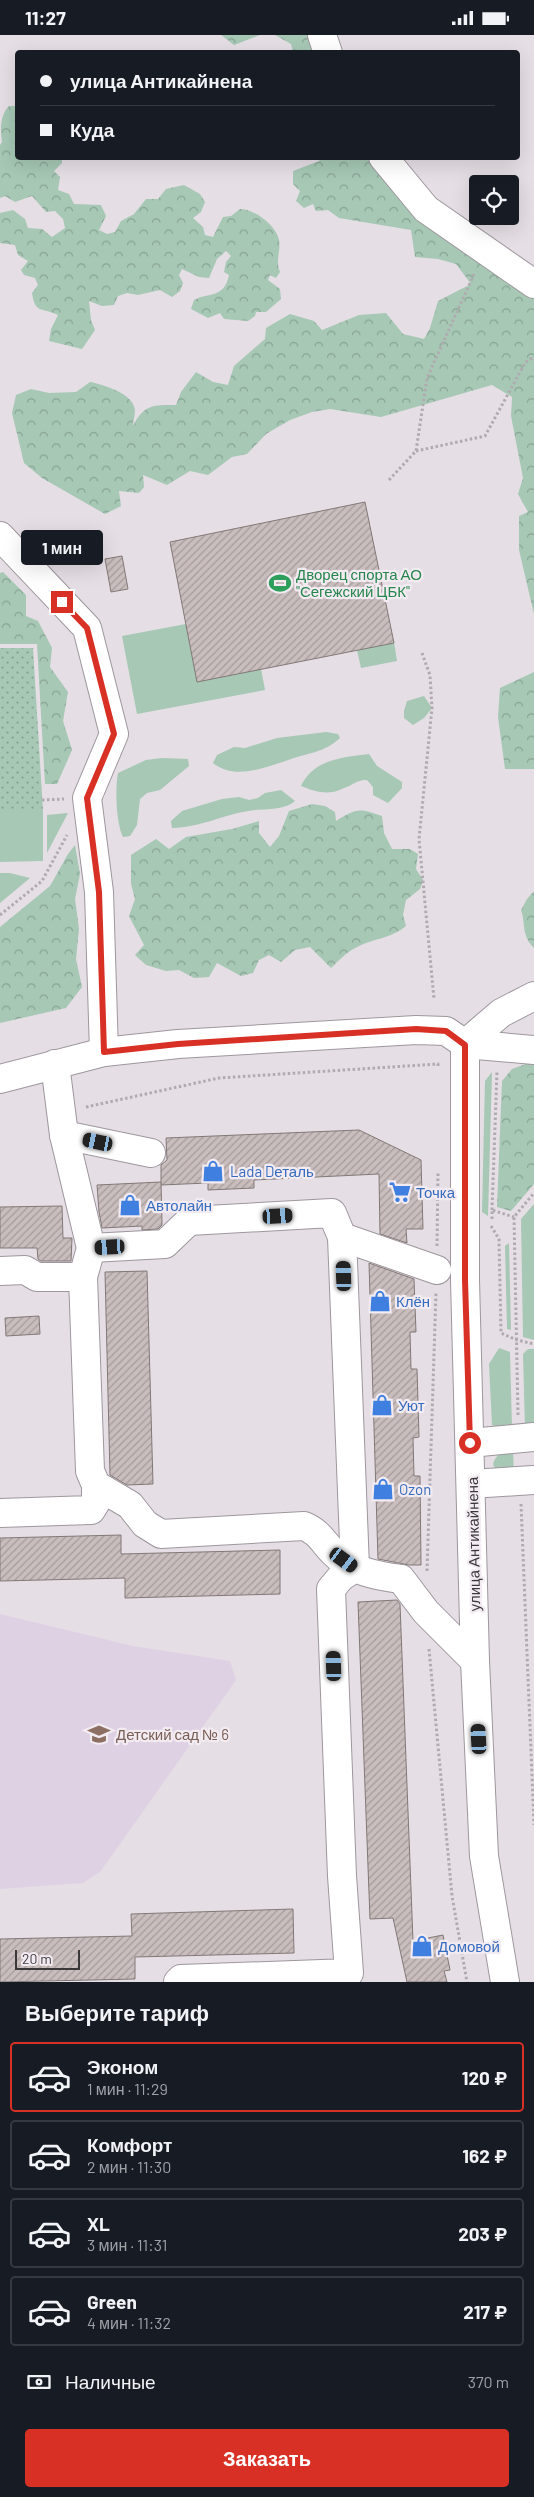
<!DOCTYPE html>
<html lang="ru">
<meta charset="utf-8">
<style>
:root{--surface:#171b24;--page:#242831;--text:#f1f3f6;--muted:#9ea1a6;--line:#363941;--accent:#d93025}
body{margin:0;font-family:Barlow,sans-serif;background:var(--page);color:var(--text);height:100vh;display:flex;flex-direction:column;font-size:19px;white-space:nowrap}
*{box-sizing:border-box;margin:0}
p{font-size:16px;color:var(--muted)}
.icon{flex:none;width:28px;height:28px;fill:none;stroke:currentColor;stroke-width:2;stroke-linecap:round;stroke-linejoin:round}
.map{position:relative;height:1947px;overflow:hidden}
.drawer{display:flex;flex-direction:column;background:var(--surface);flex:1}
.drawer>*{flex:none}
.top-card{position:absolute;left:15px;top:15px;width:505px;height:110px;border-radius:5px;box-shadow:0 5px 20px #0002;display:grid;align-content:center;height:110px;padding:0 25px;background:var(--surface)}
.buttons{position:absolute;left:469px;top:140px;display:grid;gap:10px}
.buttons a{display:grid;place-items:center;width:50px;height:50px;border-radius:5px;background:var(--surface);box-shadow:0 5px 20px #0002;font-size:25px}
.scale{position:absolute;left:15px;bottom:12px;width:65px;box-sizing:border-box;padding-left:5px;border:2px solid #3b383a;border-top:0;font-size:14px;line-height:18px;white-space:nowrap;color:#3b383a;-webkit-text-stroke:4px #f3ebf2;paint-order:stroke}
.end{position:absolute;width:22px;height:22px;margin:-11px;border:6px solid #d93025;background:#fff;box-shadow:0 0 0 2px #fff}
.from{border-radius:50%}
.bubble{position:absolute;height:35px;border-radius:5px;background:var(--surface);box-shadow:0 5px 20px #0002;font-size:16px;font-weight:700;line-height:35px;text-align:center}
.car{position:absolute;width:15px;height:30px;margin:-15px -8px;border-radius:6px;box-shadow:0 0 4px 1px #0007;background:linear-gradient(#222 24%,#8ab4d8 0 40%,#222 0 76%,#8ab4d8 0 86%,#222 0)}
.top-card b{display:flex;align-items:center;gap:18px;height:48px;font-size:19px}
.top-card b+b{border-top:1px solid var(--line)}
.top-card i{width:12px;height:12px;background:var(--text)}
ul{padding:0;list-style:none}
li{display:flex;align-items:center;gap:15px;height:70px;margin:0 10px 8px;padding:0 15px;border:2px solid var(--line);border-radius:5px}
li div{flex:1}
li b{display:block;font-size:19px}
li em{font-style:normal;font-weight:700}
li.on{border-color:var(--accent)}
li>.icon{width:45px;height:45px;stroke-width:1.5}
h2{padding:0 25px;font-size:22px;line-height:60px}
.pay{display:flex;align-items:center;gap:12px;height:55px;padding:0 25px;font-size:19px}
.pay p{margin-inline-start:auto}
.cta{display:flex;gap:10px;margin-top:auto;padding:10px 25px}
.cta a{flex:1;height:58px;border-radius:5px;background:var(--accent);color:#fff;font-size:20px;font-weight:700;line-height:58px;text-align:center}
.status{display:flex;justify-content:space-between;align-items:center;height:35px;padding:0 25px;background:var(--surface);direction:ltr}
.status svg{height:14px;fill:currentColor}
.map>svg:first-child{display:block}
</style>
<div class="status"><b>11:27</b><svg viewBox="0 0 49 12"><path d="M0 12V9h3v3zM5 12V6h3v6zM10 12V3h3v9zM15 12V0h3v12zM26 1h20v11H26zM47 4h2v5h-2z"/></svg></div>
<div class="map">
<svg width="534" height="1947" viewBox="0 0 534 1947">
<defs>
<pattern id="forest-crowns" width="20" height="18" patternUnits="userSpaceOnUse" patternTransform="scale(1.25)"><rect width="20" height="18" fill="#a6c8b5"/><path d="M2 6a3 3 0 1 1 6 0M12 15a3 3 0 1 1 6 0" fill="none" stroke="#88a394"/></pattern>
<pattern id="park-dots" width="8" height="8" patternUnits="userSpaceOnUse" patternTransform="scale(1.25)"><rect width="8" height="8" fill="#a6c8b5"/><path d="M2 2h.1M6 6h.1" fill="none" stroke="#88a394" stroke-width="1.8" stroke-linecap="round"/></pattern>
<pattern id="building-hatch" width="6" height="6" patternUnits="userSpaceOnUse" patternTransform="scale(1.25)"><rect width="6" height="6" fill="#c9bebd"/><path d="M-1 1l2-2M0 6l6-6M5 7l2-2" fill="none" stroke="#a49b9b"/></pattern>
</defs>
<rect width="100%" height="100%" fill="#e5dee5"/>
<path fill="#dfd1e4" d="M0,1579L133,1611L230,1626L236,1645L100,1837L83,1848L0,1854Z"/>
<g fill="#a6c8b5">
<path d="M186,589L261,634L265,655L137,679L122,601Z"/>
<path d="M394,607L397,626L361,633L357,615Z"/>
<path d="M424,661L432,673L424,683L413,690L404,683V676L407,666Z"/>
<path d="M326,697L338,699L340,703C323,718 311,717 291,724C267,732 235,746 213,728L217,720L234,712L245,713L277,703Z"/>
<path d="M369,719L377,731L402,747V753L388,768L373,760V752L367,745C358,744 353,750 344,753C329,761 316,757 301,751C313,725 342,722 369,719Z"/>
<path d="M162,723L188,724L189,731L160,755L147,758L140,764L137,790L130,801L123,802C116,788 115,754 118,738L146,725Z"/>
<path d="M281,755L295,766C285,775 267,774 255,775C226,778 200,793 172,793L171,786L182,776L222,764L239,762L249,765L258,763L265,758Z"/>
<path d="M0,776H43V826L0,827Z"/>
<path d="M68,778L47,818V780Z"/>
<path d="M0,838H10L30,843L0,868Z"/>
<path d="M492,1037L488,1181L482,1177L485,1046Z"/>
<path d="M534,1169V1305L523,1302L521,1184Z"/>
<path d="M509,1208L511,1295L507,1294L505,1211Z"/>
<path d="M499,1313L510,1317L512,1394L505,1396L492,1390L489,1329Z"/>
<path d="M528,1314H534V1392L525,1393L523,1319Z"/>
<path d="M513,1416L514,1439L497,1438L493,1429C497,1418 501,1417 513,1416Z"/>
</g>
<g fill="url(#forest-crowns)">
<path d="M221,0H260L234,10Z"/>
<path d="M275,0H315L321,17H293L291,9Z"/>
<path d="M9,71H17L18,122L62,123V128L54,136L60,142L58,155L69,159L74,169L101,170L106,181L99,195L107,199L115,197L121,186L134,179L146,164H158L166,154L184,150L200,159L205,167L201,177L193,183L203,192L205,200L213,202L223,182L231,181L240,174C254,174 276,190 279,205C281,218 275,224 280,237L276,243L270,240L268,245L280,254L281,264L266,277H256L255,281L248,286L224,284L220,278L208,283L191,274L194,265C209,257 224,264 229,240L224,237L226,227L231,221L226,216L217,224L209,243L199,242L182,234L179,240L183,248L180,256L172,262L160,255L138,260L127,258L118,261L114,270L102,271L89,266L91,285L95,295L82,314L49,306L51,294L58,280C43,272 35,280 32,258L38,250L35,243L24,240L21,235L28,226L18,220L15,210L0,208V178L13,175L25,184L28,193L42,194L52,202L65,193L63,184L55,176L46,177L32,161L15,167L5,161L0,163V110L2,107C0,95 0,80 9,71Z"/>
<path d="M321,123H372L534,262V579L519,515V481L528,477L518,459L523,443L511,381L512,362L492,350L381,382L330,374L312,377L290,385L266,399L247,419L232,422L208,440L190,436L167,450L143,440L144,452L139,458L119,456L121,471L105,479L42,443L24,428L12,378L16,360L31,354L49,358L76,357L90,347C104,350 133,358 135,375C135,380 133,386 133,391C144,369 154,370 176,370L181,357L196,337L213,347L228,350L234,331L265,304L266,293L290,279L314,286L322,295L359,280L386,278L403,299L424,304L430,293L438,266L471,249L456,229L438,224L415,222L411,195L339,183L328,175L316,176L313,169L304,173L296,166L300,156L293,149V136L319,126Z"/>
<path d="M3,537L26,560V581L38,586L52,613L50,632L68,657L63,686L72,715L57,749H45L37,609H0V538Z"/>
<path d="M534,637V734H505L498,682L500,653Z"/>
<path d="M312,769L325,771L335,777L336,786C357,773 359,773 382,781L384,798L392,814H410L418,819L416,834L423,845L420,854L406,865L403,880L406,891C392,903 376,903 359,911C348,916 340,924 331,933L310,912L295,915L281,927L269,920L259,925L253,938L241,941L217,928L209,942L194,943L179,935L166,936L146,930L135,920L144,910L129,881L135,864L131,849V820L156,804L169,814L186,802L232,794L259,786V798L270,812L279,801L289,776Z"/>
<path d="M75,810L80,839L75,864L79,894L76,924L82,952L66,973L0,988V892L50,851L68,819Z"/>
<path d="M534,856V913C521,900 526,889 521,875L527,864Z"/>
<path d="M531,1027H534V1149L511,1176L497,1172L502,1046L512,1034Z"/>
</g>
<path fill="url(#park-dots)" d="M0,613H33L43,776H0Z"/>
<g fill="url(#building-hatch)" stroke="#827977">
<path d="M365,467L394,608L197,647L170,507Z"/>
<path d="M122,521L128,554L111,557L105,524Z"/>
<path d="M359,1095L421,1125L423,1194H406L407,1208L380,1199L379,1139L254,1145V1153L208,1155V1148L161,1150V1130L167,1125L166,1103Z"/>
<path d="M161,1147L162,1190L158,1194L142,1195V1191L102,1193L99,1177L97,1150Z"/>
<path d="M62,1171L63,1203H72L71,1226H41L38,1224L37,1213H0V1172Z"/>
<path d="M369,1228L414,1244L416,1297H410L411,1334H417L419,1402L413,1403L414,1441H420L421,1530H409L378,1524Z"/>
<path d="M147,1236L153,1449L127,1450L110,1440L105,1237Z"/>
<path d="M39,1281L40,1299L6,1301L5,1283Z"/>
<path d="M121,1500V1519L280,1515V1559L125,1563V1543L0,1546V1503Z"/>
<path d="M397,1565L400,1569L413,1906L443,1900L450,1935L444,1936L447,1947H407L393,1883L370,1884L358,1567Z"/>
<path d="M293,1874L294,1918L135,1922V1944L0,1947V1904L132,1901L131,1879Z"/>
</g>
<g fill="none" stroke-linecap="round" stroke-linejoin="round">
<g stroke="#9e979d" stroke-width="30">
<g id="minor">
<path d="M322,0L328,18"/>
<path d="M383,122L426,174L534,249"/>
<path d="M0,501L87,593L114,699L87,763L99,857L104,1017"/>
<path d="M465,1009V1245L475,1626L484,1821L505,1947"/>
<path d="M465,1009L501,978L534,961"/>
<path d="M465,1009L534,1015"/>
<path d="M55,1029L64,1100L91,1213L83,1242L90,1436L96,1450"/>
<path d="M0,1044L104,1017L178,1009L416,995L446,996L465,1009"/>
<path d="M64,1100L151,1118"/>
<path d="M91,1213L165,1209L189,1186L332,1178L342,1202L437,1235"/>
<path d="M0,1236L25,1235L37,1242H83"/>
<path d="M470,1408L534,1402"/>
<path d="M471,1449L534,1445"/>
<path d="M0,1478L91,1475L96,1467V1450L130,1470L145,1489L161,1499L304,1491C319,1497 323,1507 333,1517C351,1536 376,1541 401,1544L426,1577L475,1626"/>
<path d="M178,1947L181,1944L349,1938L342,1841L331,1554L341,1542L355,1533L342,1202"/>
</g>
</g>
<g stroke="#b0abb0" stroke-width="3" stroke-dasharray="2.5 2.5" stroke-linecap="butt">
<path d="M416,416L485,401L525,328L534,322"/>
<path d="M389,445L416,416L427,343L475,237"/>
<path d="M422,618L430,640L432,673L419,804L434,964"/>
<path d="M42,765L64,764"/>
<path d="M0,880L42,846L67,800"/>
<path d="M86,1072L219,1043L438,1029V1031"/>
<path d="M492,1175L497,1036"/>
<path d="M492,1184V1175L514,1182"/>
<path d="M491,1191L499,1204L501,1298L517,1305L534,1309"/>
<path d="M437,1211L438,1137"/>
<path d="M518,1380L514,1182L534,1158"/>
<path d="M521,1469L534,1790"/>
<path d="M427,1536L436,1257"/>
<path d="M429,1614L452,1861L467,1947"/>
</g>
<use href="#minor" stroke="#fff" stroke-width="28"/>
</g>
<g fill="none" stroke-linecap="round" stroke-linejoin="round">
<path stroke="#d93025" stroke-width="6" d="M62,567L87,593L114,699L87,763L99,857L104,1017L178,1009L416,994L446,996L465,1010V1245L470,1408"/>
</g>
<defs>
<g id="stadium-bare" transform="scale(1.725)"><path d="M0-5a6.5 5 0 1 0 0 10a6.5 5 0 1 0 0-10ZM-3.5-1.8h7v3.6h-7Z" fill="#2e9e5b" stroke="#f3ebf2" stroke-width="2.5" paint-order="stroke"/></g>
<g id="shop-bare" transform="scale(1.725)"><path d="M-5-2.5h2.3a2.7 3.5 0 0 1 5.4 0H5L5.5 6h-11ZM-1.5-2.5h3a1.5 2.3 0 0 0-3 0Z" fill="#3f7fe0" stroke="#f3ebf2" stroke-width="2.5" paint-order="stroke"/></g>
<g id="supermarket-bare" transform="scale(1.725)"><path d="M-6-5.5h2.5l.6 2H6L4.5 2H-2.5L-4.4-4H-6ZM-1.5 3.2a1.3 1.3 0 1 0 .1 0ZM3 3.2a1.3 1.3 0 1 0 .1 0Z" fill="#3f7fe0" stroke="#f3ebf2" stroke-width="2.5" paint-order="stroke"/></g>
<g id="school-bare" transform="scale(1.725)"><path d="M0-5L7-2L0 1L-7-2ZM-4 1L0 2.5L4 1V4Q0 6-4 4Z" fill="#8d6e63" stroke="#f3ebf2" stroke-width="2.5" paint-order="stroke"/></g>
</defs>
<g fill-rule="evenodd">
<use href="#stadium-bare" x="280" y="548"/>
<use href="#shop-bare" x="213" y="1136"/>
<use href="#supermarket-bare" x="400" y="1157"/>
<use href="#shop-bare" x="130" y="1170"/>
<use href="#shop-bare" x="380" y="1266"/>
<use href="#shop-bare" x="382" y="1370"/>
<use href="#shop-bare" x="383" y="1454"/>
<use href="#school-bare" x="99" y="1699"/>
<use href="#shop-bare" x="422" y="1911"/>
</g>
<g text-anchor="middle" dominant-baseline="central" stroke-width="4.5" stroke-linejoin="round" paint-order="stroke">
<g font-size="15" fill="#27864d" stroke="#f3ebf2" text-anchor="start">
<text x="296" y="539">Дворец спорта АО<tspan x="296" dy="17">"Сегежский ЦБК"</tspan></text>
</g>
<g font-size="15" fill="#366cbe" stroke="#f3ebf2" text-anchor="start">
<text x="230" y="1136">Lada Dеталь</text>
<text x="416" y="1157">Точка</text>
<text x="146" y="1170">Автолайн</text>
<text x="396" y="1266">Клён</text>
<text x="398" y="1370">Уют</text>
<text x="399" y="1454">Ozon</text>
<text x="438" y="1911">Домовой</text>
</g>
<g font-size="15" fill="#3b383a" stroke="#f3ebf2">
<text transform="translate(473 1509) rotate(-91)">улица Антикайнена</text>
</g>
<g font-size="15" fill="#785e54" stroke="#f3ebf2" text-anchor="start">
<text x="116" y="1699">Детский сад № 6</text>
</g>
</g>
</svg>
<div class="buttons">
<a><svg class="icon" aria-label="locate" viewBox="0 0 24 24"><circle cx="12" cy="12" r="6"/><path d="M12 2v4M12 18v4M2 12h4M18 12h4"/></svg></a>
</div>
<div class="scale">20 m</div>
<i class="end from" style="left:470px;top:1408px"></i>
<i class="end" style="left:62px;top:567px"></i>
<div class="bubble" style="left:21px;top:495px;width:82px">1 мин</div>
<i class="car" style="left:98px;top:1107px;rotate:282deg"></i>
<i class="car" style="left:278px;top:1181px;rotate:87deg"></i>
<i class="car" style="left:110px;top:1212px;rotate:267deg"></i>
<i class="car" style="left:344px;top:1241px;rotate:358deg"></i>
<i class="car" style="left:344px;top:1525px;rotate:126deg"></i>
<i class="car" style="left:334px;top:1631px;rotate:358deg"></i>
<i class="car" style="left:479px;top:1704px;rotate:357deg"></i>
<div class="top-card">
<b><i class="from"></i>улица Антикайнена</b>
<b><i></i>Куда</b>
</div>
</div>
<section class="drawer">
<h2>Выберите тариф</h2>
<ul>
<li class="on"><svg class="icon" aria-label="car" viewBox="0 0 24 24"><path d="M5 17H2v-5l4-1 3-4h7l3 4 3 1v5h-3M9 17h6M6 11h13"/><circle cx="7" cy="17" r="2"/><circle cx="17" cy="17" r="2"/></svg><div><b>Эконом</b><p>1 мин · 11:29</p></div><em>120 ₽</em></li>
<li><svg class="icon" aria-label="car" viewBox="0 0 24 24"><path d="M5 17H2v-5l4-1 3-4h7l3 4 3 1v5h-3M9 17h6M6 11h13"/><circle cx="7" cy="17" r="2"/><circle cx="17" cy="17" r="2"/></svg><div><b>Комфорт</b><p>2 мин · 11:30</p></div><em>162 ₽</em></li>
<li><svg class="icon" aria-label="car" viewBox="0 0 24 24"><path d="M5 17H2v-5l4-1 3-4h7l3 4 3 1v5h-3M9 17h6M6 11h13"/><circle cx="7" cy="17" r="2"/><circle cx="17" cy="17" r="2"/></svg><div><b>XL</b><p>3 мин · 11:31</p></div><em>203 ₽</em></li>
<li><svg class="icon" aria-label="car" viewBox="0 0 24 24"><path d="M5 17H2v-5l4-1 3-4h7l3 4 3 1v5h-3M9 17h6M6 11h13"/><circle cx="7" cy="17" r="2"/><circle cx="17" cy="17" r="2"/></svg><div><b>Green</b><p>4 мин · 11:32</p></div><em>217 ₽</em></li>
</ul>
<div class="pay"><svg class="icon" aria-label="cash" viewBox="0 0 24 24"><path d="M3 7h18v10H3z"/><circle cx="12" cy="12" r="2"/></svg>Наличные<p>370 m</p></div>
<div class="cta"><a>Заказать</a></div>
</section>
